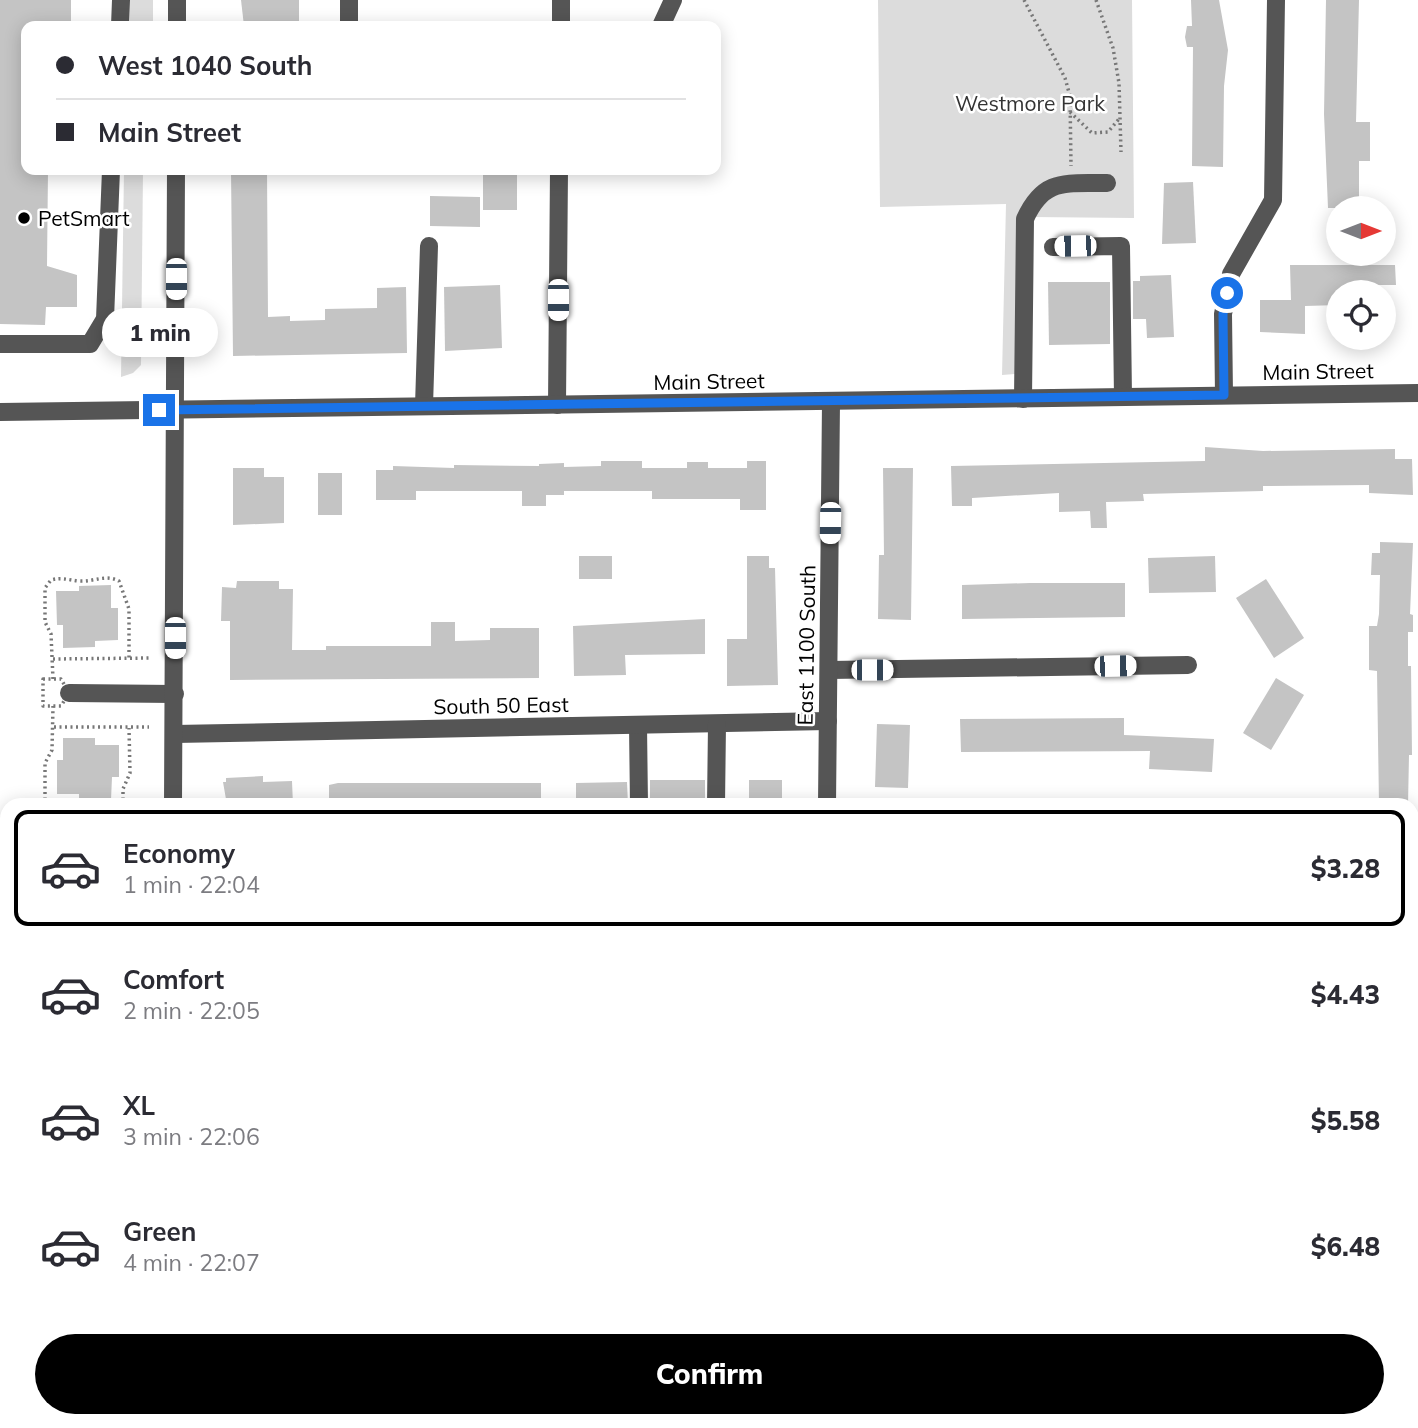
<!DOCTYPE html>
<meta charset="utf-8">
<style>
:root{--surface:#fff;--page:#f7f7f7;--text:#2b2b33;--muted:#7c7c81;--line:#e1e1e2;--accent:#000}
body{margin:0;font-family:Mulish,sans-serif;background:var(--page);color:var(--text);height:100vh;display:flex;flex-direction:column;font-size:26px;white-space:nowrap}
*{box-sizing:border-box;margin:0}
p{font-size:23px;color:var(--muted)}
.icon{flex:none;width:38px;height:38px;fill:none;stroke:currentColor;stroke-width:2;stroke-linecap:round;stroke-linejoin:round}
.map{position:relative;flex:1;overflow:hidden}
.details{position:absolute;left:0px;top:798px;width:1419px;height:630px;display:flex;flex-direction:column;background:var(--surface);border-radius:21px 21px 0 0;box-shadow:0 4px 18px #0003}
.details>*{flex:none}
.guide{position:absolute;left:21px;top:21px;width:700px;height:154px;border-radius:14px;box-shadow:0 4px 18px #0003;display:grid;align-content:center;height:154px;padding:0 35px;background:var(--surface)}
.needle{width:46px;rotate:90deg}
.buttons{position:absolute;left:1326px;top:196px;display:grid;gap:14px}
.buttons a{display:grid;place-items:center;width:70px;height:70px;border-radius:50%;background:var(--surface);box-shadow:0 4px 18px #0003;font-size:35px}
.end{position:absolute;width:32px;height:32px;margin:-16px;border:9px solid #1a73e8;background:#fff;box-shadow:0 0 0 4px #fff}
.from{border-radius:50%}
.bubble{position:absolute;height:49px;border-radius:24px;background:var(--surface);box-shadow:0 4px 18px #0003;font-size:23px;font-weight:800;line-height:49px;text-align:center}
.car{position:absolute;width:21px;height:42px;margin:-21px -10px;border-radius:9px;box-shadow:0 0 5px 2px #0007;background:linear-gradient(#fff 24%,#345 0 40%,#fff 0 76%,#345 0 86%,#fff 0)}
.guide b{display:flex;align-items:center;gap:24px;height:66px;font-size:26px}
.guide b+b{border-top:2px solid var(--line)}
.guide i{width:18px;height:18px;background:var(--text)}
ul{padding:12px 0 0;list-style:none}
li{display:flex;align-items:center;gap:21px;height:116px;margin:0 14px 10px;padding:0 21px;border:4px solid transparent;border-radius:14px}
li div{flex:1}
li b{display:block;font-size:26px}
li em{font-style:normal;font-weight:800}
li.selected{border-color:var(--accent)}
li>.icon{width:63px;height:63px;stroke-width:1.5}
.action{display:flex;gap:14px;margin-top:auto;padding:14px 35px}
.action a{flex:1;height:80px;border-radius:42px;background:var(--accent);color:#fff;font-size:28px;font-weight:800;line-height:80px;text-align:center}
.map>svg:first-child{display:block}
</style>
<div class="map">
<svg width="1418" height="1428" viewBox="0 0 1418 1428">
<rect width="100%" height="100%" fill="#fff"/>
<g fill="#dcdcdc">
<rect x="130" y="0" width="23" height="26"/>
<path d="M878,0H1132L1134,218L1032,217L1029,373L1002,375L1006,204L880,207Z"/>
<path d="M124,170H143L141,365L133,373L121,377Z"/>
<rect x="559" y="1421" width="238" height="7"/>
</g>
<g fill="#c4c4c4">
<path d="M0,0H71V26H26V170H48L47,266L77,275V307H46L45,325L0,324Z"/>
<path d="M241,0H299V26H244Z"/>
<path d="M1191,0H1219L1228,50L1224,86L1223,167L1192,166L1193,47H1187L1185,37L1187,26H1192Z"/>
<path d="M1326,0H1359L1356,122H1370V161H1359V208H1328L1324,114Z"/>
<path d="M231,170H267L268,317L290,316V321L325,320V309L377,308V288L406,287L407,353L233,356Z"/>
<rect x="483" y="174" width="34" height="36"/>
<path d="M1193,182L1196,243L1162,244L1164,183Z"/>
<path d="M430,196L480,197V227L430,226Z"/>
<path d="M1290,265H1395L1396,285H1364V292H1339V305L1305,306V334L1260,332V300H1291Z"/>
<path d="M1171,275L1174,337L1147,338L1146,319H1133V281H1140V276Z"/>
<path d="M1048,282H1110V344L1049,345Z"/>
<path d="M500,285L502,348L445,351L444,287Z"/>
<path d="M1205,447L1263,451L1395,449V459H1412L1413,495L1369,493V485L1263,486V491L1143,494L1144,501L1106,502L1107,528H1091L1090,511L1059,512V493L972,498V506H952L951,466L1205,461Z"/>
<path d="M601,461H642V468H687V462H708V468H747V461H766V510H740V499H652V491H564V495H546V506H522V491H416V500H376V470H393V466L454,468V465L539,466V464L564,463V467L601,466Z"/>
<path d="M233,468H264V477H284V523L233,525Z"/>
<path d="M883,468H913L911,620L878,619L879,555H884Z"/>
<rect x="318" y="473" width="24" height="42"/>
<path d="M1380,542L1413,543L1410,614L1413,615V632H1408V666H1411L1412,755H1409L1408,805H1379L1377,671L1369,670V626H1377L1379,614L1380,575H1371L1372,553H1380Z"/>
<rect x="579" y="556" width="33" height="23"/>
<path d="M747,556H769V568H775L778,685L727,686V639H747Z"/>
<path d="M1215,556L1216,592L1149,593L1148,558Z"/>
<path d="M1266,579L1304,638L1274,658L1236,598Z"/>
<path d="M237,581H279V589H293L292,650H326V646H431V622H455V641L490,640V628H539V678L230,680V621H221L222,587L236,588Z"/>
<path d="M1030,583H1125V617L962,619V585Z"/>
<path d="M111,585V608H118V640L95,641V647L63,648V625H57L56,591H79V586Z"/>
<path d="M705,619V654L625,655L626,675L574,676L573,626Z"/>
<path d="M1276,678L1304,695L1271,750L1243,733Z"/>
<path d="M1124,718V735L1214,739L1212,772L1149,769L1150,751L961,752L960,719Z"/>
<path d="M877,724L910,725L908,788L875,787Z"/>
<path d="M63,738H95V745H119V777H112L111,800H79V794H57V760H63Z"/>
<path d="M263,776V782L292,781L293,805H227L223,782H226V778Z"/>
<rect x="650" y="780" width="55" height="25"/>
<rect x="749" y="780" width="33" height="25"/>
<path d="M627,782L628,805H576V783Z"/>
<path d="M338,783H541V805H329V785Z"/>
</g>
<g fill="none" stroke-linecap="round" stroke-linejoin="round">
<g stroke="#777" stroke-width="3.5" stroke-dasharray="2 3.5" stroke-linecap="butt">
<path d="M1024,0L1065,78L1070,96L1071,166"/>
<path d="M1096,0L1113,48L1119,83L1121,152"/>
<path d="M1070,112L1092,133L1108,132L1119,119"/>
<path d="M53,659L150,658"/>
<path d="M43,679H61L69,693L61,706H43Z"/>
<path d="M53,679L51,634L45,622V588L51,580C62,577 68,580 79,581C94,582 105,574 119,581L129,609V658"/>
<path d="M54,727H149"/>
<path d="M84,802V805"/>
<path d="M45,805V763L52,750L53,706"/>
<path d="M123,805V789L130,773L129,728"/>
</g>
<g stroke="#555" stroke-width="18">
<path d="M120,26L121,0"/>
<path d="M177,26V0"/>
<path d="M349,26V0"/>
<path d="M561,26V0"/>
<path d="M661,26L673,0"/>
<path d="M1053,247L1121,246L1123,397"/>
<path d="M0,344H90L105,319L111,170"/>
<path d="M1224,395L1223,314L1231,274L1273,200L1276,0"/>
<path d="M1023,399L1025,219C1044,177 1066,184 1107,183"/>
<path d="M557,405L559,170"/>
<path d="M424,406L429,246"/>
<path d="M0,412L1418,393"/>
<path d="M829,670L1188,665"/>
<path d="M69,693L175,694"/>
<path d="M638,725L639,805"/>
<path d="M175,734L828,721"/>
<path d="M173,805L176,170"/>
<path d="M716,805L717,724"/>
<path d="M827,805L831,402"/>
<path d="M1132,1421V1428"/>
<path d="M166,1428V1421"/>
<path d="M816,1428L817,1421"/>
<path d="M916,1428L917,1421"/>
<path d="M950,1428V1421"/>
</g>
</g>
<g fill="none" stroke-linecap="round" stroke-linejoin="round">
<path stroke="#1a73e8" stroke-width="9" d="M159,410L1224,395L1223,314L1227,293"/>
</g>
<circle fill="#000" stroke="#fff" stroke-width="2.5" cx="24" cy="218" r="7"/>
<g text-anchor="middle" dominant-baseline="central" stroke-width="5" stroke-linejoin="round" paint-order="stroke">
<g font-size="21" fill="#333" stroke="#fff">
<text x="1030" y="103">Westmore Park</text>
</g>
<g font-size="21" fill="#000" stroke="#fff" text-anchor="start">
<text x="38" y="218">PetSmart</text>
</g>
<g font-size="21" fill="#000" stroke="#fff">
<text transform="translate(1318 371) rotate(-1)">Main Street</text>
<text transform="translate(709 381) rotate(-1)">Main Street</text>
<text transform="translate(806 645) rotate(-89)">East 1100 South</text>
<text transform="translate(501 705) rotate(-1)">South 50 East</text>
</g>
</g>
</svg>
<div class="buttons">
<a><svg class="needle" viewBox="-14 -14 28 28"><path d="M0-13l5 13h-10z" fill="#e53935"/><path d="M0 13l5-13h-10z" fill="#7c7c81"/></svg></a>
<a><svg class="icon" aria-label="locate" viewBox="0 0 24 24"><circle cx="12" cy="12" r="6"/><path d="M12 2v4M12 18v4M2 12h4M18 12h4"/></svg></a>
</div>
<i class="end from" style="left:1227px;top:293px"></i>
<i class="end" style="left:159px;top:410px"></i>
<div class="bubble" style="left:102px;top:308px;width:116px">1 min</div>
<i class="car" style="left:1075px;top:246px;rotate:269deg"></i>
<i class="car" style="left:176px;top:279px;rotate:180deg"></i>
<i class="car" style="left:558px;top:300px;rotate:180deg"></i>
<i class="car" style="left:830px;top:523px;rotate:181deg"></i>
<i class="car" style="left:175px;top:638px;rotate:180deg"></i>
<i class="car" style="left:1115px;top:666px;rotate:89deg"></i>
<i class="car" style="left:872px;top:670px;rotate:90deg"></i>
<div class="guide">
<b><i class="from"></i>West 1040 South</b>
<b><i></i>Main Street</b>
</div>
<section class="details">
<ul>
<li class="selected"><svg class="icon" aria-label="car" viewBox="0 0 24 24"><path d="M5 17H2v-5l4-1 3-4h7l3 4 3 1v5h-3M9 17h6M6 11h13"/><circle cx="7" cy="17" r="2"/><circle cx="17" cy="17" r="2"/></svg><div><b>Economy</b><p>1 min · 22:04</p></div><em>$3.28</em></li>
<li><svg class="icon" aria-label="car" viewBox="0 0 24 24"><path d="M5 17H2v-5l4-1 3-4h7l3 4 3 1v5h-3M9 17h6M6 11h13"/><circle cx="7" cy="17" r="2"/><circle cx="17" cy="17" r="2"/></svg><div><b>Comfort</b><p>2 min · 22:05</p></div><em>$4.43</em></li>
<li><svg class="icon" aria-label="car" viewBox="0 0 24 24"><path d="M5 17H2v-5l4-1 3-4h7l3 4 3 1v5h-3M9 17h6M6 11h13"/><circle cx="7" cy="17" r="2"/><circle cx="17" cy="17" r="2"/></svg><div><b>XL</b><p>3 min · 22:06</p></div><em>$5.58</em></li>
<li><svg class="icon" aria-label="car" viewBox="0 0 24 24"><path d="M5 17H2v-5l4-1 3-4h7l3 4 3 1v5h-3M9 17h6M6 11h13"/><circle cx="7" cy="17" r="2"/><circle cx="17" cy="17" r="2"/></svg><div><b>Green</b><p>4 min · 22:07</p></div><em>$6.48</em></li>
</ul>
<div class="action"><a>Confirm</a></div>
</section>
</div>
